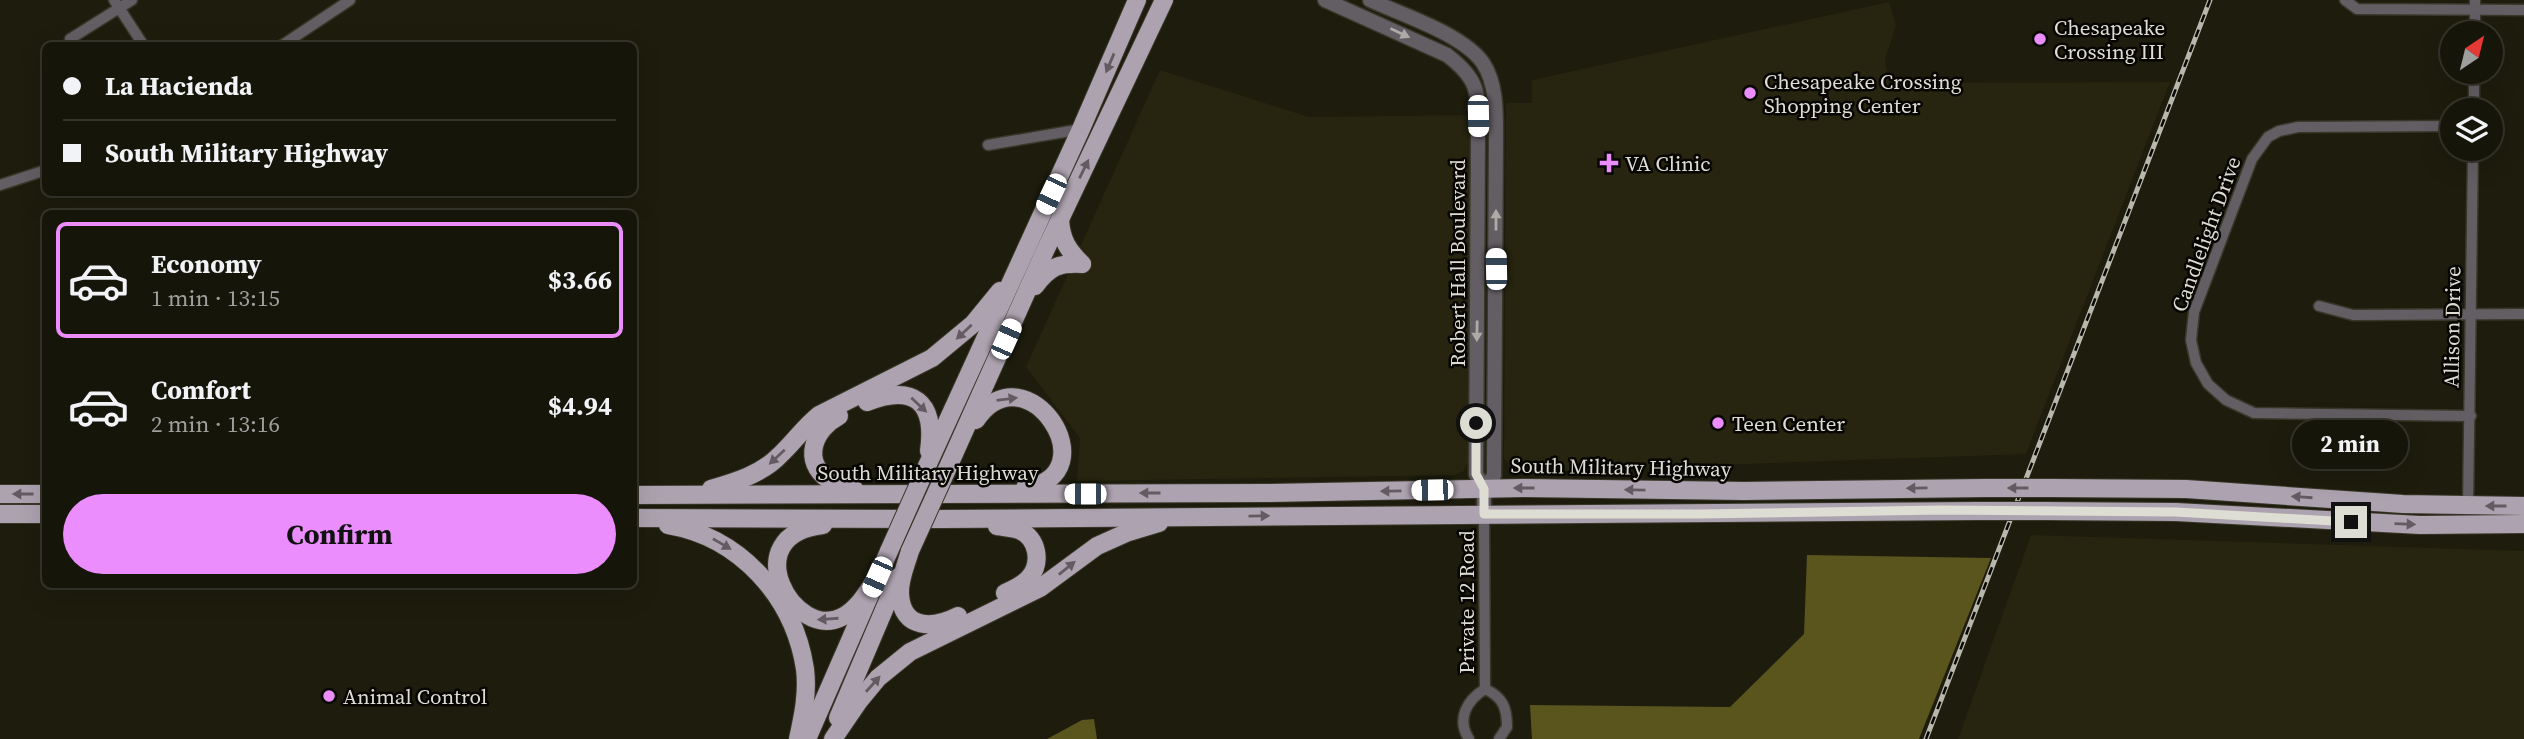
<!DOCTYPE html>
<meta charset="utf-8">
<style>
:root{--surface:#16150a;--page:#1f1e13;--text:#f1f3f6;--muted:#9e9f9c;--line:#35342b;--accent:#eb8dfc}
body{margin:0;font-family:"Source Serif 4",serif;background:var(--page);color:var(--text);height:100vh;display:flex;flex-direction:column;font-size:26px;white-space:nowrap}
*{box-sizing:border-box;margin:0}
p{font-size:23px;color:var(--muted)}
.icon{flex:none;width:38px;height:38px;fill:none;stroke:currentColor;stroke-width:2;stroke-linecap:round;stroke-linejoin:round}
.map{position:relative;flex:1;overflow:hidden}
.side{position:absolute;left:42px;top:210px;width:595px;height:378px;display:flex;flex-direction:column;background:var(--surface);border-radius:10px;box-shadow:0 7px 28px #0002,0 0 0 2px var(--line)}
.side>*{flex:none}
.guide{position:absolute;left:42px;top:42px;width:595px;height:154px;border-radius:10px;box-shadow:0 7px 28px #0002,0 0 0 2px var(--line);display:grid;align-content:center;height:154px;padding:0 21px;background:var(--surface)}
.needle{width:46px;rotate:35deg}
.controls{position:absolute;left:2440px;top:21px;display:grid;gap:14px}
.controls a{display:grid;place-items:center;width:63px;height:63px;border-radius:50%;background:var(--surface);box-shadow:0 7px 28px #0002,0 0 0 2px var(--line);font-size:35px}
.end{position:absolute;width:32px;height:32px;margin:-16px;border:9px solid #deddd3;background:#111;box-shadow:0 0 0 4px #111}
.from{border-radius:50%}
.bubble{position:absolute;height:49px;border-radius:24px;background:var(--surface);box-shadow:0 7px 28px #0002,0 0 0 2px var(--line);font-size:23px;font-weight:700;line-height:49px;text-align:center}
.car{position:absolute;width:21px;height:42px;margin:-21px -10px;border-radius:9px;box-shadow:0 0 5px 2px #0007;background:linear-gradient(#fff 24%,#345 0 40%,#fff 0 76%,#345 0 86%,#fff 0)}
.guide b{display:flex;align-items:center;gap:24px;height:66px;font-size:26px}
.guide b+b{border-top:2px solid var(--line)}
.guide i{width:18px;height:18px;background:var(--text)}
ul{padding:12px 0 0;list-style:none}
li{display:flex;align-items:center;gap:21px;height:116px;margin:0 14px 10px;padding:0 7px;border:4px solid transparent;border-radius:10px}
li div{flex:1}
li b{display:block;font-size:26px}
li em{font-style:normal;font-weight:700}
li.on{border-color:var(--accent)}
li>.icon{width:63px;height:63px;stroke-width:1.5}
.cta{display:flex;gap:14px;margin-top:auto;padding:14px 21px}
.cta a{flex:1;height:80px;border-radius:42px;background:var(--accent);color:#111;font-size:28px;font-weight:700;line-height:80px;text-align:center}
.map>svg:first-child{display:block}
</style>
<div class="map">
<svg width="2524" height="739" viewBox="0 0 2524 739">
<rect width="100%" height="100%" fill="#1d1c0d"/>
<g fill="#27250f">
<path d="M1889,2L1896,25L1885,60L1889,83L2170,82L2026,454L1521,472L1511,467L1504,458L1506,103H1532V80Z"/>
<path d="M1160,70L1309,117L1469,115V459L1464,471L1455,475L1077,481L1080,438L1026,367Z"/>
<path d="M2031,535L2524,551V739H1958Z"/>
</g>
<g fill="#5a541d">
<path d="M1807,555L1991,558L1919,739H1532L1530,705L1730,707L1804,634Z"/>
<path d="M1094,719L1097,739H1047L1082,720Z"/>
</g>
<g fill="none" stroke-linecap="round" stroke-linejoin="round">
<g stroke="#383729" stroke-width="13">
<g id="minor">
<path d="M114,0L144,46"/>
<path d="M2345,0L2357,9L2524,10"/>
<path d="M2475,33V0"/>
<path d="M70,39L132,0"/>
<path d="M281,46L350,0"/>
<path d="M2474,110V72"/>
<path d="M2452,126L2298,127L2279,131L2268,137L2252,159L2194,312L2191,340L2196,363L2208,384L2226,400L2254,413L2471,416"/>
<path d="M988,145L1082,129"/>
<path d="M0,185L46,170"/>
<path d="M2319,306L2353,315L2524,314"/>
<path d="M2468,506L2473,149"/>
<path d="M1484,514L1485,689"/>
<path d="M1485,689C1503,697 1507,708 1507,727L1499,739"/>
<path d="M1469,739C1456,719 1467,700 1485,689"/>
</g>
</g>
<g stroke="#383729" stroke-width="17">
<g id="tertiary">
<path d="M1325,0L1447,55C1481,81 1478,94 1478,134L1476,474L1484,489V514"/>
<path d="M1370,0C1402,15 1463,34 1483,63C1496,83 1496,109 1496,132L1494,476L1484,489"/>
</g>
</g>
<g stroke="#383729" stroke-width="20">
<g id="primary">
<path d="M1060,219C1061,240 1068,250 1082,264"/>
<path d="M1035,286C1050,266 1059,263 1082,264"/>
<path d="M867,402C913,384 936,401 929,451"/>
<path d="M839,416C814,429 801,461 829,480C836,485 846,487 855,490"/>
<path d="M976,420C1026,346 1112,475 1025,488"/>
<path d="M949,465L1044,253L1164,0"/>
<path d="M927,466L1081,129L1137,0"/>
<path d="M2052,488L2186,489L2403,504L2524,506"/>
<path d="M711,489C735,482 762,474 780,455C794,442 804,427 819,415L932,358L973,324L1000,291"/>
<path d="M0,494H46"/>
<path d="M634,495L1267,493L1523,488L1744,491L1985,488"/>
<path d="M2044,511L2176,512L2420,525L2524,524"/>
<path d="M0,514H46"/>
<path d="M634,518L941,519L1977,511"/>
<path d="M668,525C740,537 794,597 805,669C808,693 803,716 798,739"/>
<path d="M823,525C734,535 794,642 842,617C858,609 868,591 877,577"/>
<path d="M997,526C1004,527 1012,528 1019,530C1038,538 1042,563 1029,578C1023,585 1014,589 1005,593"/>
<path d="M910,551C906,565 899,580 900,594C902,631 934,628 958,616"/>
<path d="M838,718L898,577"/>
<path d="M807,739L889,551"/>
<path d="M833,739L859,701L878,678L910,652L1040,588L1097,546L1126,533L1159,523"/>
</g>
</g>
<use href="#minor" stroke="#635e64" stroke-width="10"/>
<use href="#tertiary" stroke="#635e64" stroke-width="14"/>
<use href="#primary" stroke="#ada2af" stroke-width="18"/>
<g stroke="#b8b7ac" stroke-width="5">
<path id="rail" d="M1926,739L2210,0"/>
</g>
<use href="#rail" stroke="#070603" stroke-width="2.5" stroke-dasharray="8" stroke-linecap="butt"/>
<g stroke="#383729" stroke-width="20" stroke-linecap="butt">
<g id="primary-bridge">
<path d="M1985,488H2052"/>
<path d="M1977,511H2044"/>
<path d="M889,551L927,466"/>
<path d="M910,551L949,465"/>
</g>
</g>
<use href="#primary-bridge" stroke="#ada2af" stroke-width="18"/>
</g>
<defs><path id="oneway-solid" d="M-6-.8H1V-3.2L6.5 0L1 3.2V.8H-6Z" transform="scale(1.75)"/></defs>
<g fill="#adaaa7">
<use href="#oneway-solid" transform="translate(1400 33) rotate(25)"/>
<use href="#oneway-solid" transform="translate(1496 220) rotate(-90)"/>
<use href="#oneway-solid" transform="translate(1477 331) rotate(91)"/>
</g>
<g fill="#625c62">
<use href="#oneway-solid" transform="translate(1110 63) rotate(113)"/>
<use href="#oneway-solid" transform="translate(1084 169) rotate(-64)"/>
<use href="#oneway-solid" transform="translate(964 332) rotate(137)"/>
<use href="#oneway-solid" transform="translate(1007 399) rotate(-7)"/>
<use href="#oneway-solid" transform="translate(919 405) rotate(43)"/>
<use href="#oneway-solid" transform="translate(777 457) rotate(137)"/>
<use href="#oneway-solid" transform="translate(1524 488) rotate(180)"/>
<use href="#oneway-solid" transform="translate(1917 488) rotate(179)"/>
<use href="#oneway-solid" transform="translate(2018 488) rotate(-180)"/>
<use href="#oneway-solid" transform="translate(1635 490) rotate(-179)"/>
<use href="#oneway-solid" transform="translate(1391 491) rotate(179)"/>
<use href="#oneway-solid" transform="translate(1150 493) rotate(180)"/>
<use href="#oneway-solid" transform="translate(23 494) rotate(-180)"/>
<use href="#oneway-solid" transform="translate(2302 497) rotate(-176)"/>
<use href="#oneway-solid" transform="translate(2496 506) rotate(-180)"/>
<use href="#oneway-solid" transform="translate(1259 516) rotate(-1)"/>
<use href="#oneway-solid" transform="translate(2405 524) rotate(2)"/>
<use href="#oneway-solid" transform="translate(722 544) rotate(30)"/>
<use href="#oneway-solid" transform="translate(1067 568) rotate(-39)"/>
<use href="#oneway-solid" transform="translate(828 619) rotate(176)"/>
<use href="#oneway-solid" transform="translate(873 684) rotate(-48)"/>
</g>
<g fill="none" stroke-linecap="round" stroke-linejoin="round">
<path stroke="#deddd3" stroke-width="9" d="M1476,423V474L1484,489V514H1700L1940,510L2176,512L2351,522"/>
</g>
<g fill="#eb8dfc" stroke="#070603" stroke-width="2.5">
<circle cx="2040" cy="39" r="7"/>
<circle cx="1750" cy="93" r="7"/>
<path d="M1605.5 152.5h7v7h7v7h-7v7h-7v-7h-7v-7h7z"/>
<circle cx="1718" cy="423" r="7"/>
<circle cx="329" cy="696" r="7"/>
</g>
<g text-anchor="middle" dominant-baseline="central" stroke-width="5" stroke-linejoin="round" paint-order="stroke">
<g font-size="21" fill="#deddd3" stroke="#070603" text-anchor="start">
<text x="2054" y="27">Chesapeake<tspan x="2054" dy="24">Crossing III</tspan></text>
<text x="1764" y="81">Chesapeake Crossing<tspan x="1764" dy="24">Shopping Center</tspan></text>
<text x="1625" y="163">VA Clinic</text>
<text x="1732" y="423">Teen Center</text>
<text x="343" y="696">Animal Control</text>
</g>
<g font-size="21" fill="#deddd3" stroke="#070603">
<text transform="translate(2206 234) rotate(-70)">Candlelight Drive</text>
<text transform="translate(1457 263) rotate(-90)">Robert Hall Boulevard</text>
<text transform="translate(2452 327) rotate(-89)">Allison Drive</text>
<text transform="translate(1621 467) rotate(1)">South Military Highway</text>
<text x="928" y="472">South Military Highway</text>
<text transform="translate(1466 602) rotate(-90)">Private 12 Road</text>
</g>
</g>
</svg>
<div class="controls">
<a><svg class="needle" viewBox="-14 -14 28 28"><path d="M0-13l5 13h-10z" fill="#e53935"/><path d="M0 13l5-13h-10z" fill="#9e9f9c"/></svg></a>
<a><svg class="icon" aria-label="layers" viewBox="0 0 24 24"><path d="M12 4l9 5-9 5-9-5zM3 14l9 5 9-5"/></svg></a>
</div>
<i class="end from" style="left:1476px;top:423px"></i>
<i class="end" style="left:2351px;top:522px"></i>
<div class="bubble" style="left:2292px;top:420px;width:116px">2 min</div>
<i class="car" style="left:1478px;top:116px;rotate:179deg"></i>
<i class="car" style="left:1051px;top:194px;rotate:205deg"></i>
<i class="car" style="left:1496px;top:269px;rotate:359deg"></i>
<i class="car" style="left:1006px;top:339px;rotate:24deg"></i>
<i class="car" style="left:1432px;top:490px;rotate:269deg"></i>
<i class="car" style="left:1085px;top:494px;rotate:270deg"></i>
<i class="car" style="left:877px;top:577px;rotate:204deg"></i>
<div class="guide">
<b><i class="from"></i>La Hacienda</b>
<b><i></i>South Military Highway</b>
</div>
<section class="side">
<ul>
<li class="on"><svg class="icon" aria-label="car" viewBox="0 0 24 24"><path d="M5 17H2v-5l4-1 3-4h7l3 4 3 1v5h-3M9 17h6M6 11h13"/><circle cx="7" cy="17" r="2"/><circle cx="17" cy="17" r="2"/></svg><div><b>Economy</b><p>1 min · 13:15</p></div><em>$3.66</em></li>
<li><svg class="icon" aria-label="car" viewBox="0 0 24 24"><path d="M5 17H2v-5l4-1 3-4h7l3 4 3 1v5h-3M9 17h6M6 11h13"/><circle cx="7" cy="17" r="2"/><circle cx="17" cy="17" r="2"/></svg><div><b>Comfort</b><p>2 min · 13:16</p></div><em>$4.94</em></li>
</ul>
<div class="cta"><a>Confirm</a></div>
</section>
</div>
